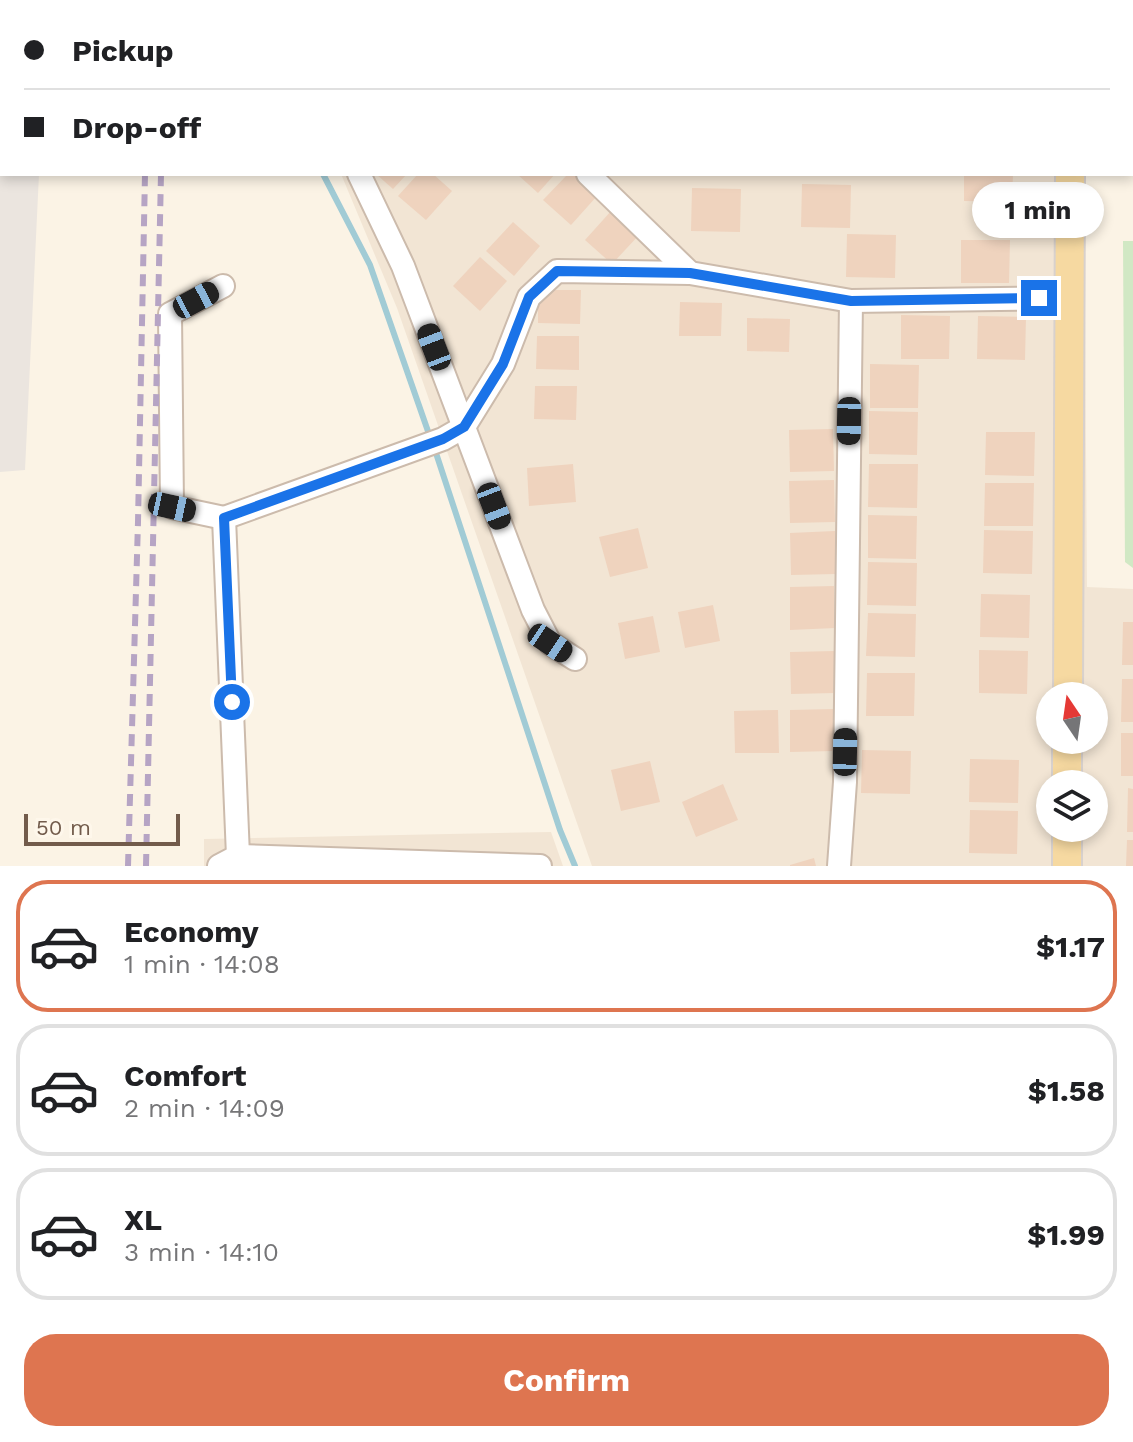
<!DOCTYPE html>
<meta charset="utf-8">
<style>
:root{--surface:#fff;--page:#f2f2f2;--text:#202124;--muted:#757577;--line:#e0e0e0;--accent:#de7550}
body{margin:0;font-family:"Work Sans",sans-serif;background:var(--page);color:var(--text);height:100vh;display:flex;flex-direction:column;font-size:30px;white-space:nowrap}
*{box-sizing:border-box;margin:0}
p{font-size:26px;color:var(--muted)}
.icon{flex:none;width:44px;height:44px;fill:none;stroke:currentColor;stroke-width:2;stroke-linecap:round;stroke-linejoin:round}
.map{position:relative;height:866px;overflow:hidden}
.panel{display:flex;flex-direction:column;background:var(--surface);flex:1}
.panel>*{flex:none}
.banner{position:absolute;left:0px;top:0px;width:1134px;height:176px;box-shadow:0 4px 12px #0003;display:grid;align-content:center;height:176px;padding:0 24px;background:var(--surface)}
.needle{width:52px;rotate:347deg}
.buttons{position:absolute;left:1036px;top:682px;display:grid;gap:16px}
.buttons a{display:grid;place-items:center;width:72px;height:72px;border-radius:50%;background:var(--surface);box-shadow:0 4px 12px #0003;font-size:40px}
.scale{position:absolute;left:24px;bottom:20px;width:156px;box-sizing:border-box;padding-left:8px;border:4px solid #725b4b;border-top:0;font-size:22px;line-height:28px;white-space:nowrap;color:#725b4b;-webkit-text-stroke:6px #fef7eb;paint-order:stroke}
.end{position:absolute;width:36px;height:36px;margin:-18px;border:10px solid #1a73e8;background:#fff;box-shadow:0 0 0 4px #fff}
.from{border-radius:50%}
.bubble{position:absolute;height:56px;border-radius:28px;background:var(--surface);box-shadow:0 4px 12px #0003;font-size:26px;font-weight:700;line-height:56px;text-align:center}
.car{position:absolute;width:24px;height:48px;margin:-24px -12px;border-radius:10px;box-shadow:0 0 6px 2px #0007;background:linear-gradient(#222 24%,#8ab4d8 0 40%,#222 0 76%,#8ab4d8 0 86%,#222 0)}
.banner b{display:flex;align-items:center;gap:28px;height:76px;font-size:30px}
.banner b+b{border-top:2px solid var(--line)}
.banner i{width:20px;height:20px;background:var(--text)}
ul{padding:14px 0 0;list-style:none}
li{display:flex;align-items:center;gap:24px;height:132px;margin:0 16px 12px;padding:0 8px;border:4px solid var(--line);border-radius:32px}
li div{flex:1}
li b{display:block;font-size:30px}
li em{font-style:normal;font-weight:700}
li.selected{border-color:var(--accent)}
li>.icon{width:72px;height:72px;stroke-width:1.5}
.cta{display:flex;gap:16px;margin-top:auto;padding:16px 24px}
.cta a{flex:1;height:92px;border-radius:32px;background:var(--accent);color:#fff;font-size:32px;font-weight:700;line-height:92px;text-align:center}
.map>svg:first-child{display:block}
</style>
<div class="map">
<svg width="1133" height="866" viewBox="0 0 1133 866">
<rect width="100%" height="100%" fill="#fbf3e5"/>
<g fill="#f2e5d4" fill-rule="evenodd">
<rect x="282" y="0" width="800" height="2"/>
<path d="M341,174H1084L1087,587L1133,589V866H592L397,308ZM1050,696H1094V740H1050ZM1050,784H1094V828H1050Z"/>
<path d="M551,832L563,866H204V839Z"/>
</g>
<path fill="#ebe5df" d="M0,0H48L2,2V174H39L25,470L0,472Z"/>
<path fill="#d1e8c4" d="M1123,241H1133V568L1125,562Z"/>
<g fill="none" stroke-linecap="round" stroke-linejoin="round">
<g stroke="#a1cbd5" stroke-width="6">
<path d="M262,0V2"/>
<path d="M323,174L370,265L430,437"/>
<path d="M434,447L560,830L575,866"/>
</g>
</g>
<g fill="#efd3be">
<path d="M376,174H407L393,189Z"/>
<path d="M418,174H433L452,191L426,220L398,196Z"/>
<path d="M517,174H555L538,193Z"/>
<path d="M568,174H573L597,196L571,225L543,200Z"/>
<path d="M964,174H1013L1012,202L964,201Z"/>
<path d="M802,184L851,185L850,228L801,227Z"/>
<path d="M692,188L741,189L740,232L691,231Z"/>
<path d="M612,210L639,235L612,264L585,240Z"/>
<path d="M513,222L540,246L514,276L486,251Z"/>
<path d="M847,234L896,235L895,278L846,277Z"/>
<path d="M961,240H1010L1009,283H961Z"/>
<path d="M480,257L507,281L480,311L453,286Z"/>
<path d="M538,290H581L580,324L538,323Z"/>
<path d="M680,302L722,303L721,336H679Z"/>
<path d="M901,315L950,316L949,359H901Z"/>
<path d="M978,316L1026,317L1025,360L977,359Z"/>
<path d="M747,318L790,319L789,352L747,351Z"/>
<path d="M537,336H579V370L536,369Z"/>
<path d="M870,364L919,365L918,408H870Z"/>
<path d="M535,386H577L576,420L534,419Z"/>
<path d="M869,411L918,412L917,455L869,454Z"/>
<path d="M833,429L834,471L790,472L789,430Z"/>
<path d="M986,432H1035L1034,476L985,475Z"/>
<path d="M573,464L576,502L529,506L527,468Z"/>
<path d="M869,464H918L917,508L868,507Z"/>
<path d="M834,480L835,522L790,523L789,481Z"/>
<path d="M985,483H1034L1033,526H984Z"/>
<path d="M868,515L917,516L916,559L868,558Z"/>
<path d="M638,528L648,568L610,577L599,537Z"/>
<path d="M984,530L1033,531L1032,574L983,573Z"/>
<path d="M835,531L836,574L791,575L790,533Z"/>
<path d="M868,562L917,563L916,606L867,605Z"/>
<path d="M834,586L835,628L790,630V587Z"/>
<path d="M981,594L1030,595L1029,638L980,637Z"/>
<path d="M713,605L720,641L685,648L678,612Z"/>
<path d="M868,613L916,614L915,657L866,656Z"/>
<path d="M653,616L660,652L625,659L618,623Z"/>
<path d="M1123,622H1133V665H1122Z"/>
<path d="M979,650L1028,651L1027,694L979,693Z"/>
<path d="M835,651L836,693L791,694L790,652Z"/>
<path d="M867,673H915L914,716H866Z"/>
<path d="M1122,679H1133V722H1121Z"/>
<path d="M834,709L835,751L790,752V710Z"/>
<path d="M778,710L779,753H735L734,711Z"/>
<rect x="1121" y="733" width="12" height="43"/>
<path d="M862,750L911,751L910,794L861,793Z"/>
<path d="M970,759L1019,760L1018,803L969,802Z"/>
<path d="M650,761L660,802L621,811L611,770Z"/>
<path d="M723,784L738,820L696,837L682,802Z"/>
<path d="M1128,788L1133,789V832H1127Z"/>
<path d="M970,810L1018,811L1017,854L969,853Z"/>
<path d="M1127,840H1133V866H1126Z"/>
<path d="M814,858L816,866H790V865Z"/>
</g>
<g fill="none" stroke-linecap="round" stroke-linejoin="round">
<g stroke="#ccbbac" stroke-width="26">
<g id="minor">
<path d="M294,0V2"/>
<path d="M359,174L403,266L533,610L550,643L575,659"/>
<path d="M588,174L690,273"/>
<path d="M224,518L443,439L464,427L503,364L529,297L557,271L690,273L851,301L1069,298"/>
<path d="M238,856L540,866"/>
<path d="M219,866L238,856L224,518L172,507L170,314L223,286"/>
<path d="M839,866L845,782L851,301"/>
</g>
</g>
<g stroke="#d8d1cd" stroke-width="32">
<g id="major">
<path d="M1070,2V0"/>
<path d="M1068,696L1070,174"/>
<path d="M1067,784V740"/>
<path d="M1067,866V828"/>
</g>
</g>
<use href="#minor" stroke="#fff" stroke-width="22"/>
<use href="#major" stroke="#f6d9a1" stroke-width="28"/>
<g stroke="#b6a4c4" stroke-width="6" stroke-dasharray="12 8" stroke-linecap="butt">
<path d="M149,2V0"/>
<path d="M165,2V0"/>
<path d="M128,866L138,522L145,174"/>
<path d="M146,866L161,174"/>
</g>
</g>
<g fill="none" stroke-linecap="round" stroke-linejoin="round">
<path stroke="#1a73e8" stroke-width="10" d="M232,702L224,518L443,439L464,427L503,364L529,297L557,271L690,273L851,301L1039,298"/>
</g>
</svg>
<div class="buttons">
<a><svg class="needle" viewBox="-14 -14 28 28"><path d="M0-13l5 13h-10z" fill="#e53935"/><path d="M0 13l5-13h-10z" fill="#757577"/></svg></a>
<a><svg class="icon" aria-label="layers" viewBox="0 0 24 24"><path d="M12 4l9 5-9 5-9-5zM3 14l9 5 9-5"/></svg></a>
</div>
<div class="scale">50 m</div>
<i class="end from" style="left:232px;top:702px"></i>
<i class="end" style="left:1039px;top:298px"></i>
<div class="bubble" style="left:972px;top:182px;width:132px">1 min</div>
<i class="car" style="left:196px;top:300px;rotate:62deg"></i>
<i class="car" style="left:434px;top:347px;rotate:339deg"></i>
<i class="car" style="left:849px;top:421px;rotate:181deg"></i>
<i class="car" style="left:494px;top:506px;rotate:159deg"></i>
<i class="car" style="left:172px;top:507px;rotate:102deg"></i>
<i class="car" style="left:550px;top:643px;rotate:124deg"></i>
<i class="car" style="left:845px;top:752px;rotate:1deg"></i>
<div class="banner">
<b><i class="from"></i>Pickup</b>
<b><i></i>Drop-off</b>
</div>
</div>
<section class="panel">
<ul>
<li class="selected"><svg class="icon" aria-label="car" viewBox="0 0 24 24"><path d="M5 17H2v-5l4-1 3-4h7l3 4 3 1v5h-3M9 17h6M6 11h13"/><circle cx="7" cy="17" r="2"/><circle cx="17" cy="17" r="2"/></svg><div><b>Economy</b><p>1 min · 14:08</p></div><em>$1.17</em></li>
<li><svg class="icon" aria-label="car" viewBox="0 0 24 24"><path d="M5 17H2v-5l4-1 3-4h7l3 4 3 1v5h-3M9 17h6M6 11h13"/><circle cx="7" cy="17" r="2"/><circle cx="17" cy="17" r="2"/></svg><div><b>Comfort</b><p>2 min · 14:09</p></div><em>$1.58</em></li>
<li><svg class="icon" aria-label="car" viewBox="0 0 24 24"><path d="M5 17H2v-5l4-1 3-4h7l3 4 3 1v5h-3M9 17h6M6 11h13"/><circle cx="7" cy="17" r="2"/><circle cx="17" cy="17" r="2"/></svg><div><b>XL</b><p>3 min · 14:10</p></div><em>$1.99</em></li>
</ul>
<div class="cta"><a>Confirm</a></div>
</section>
